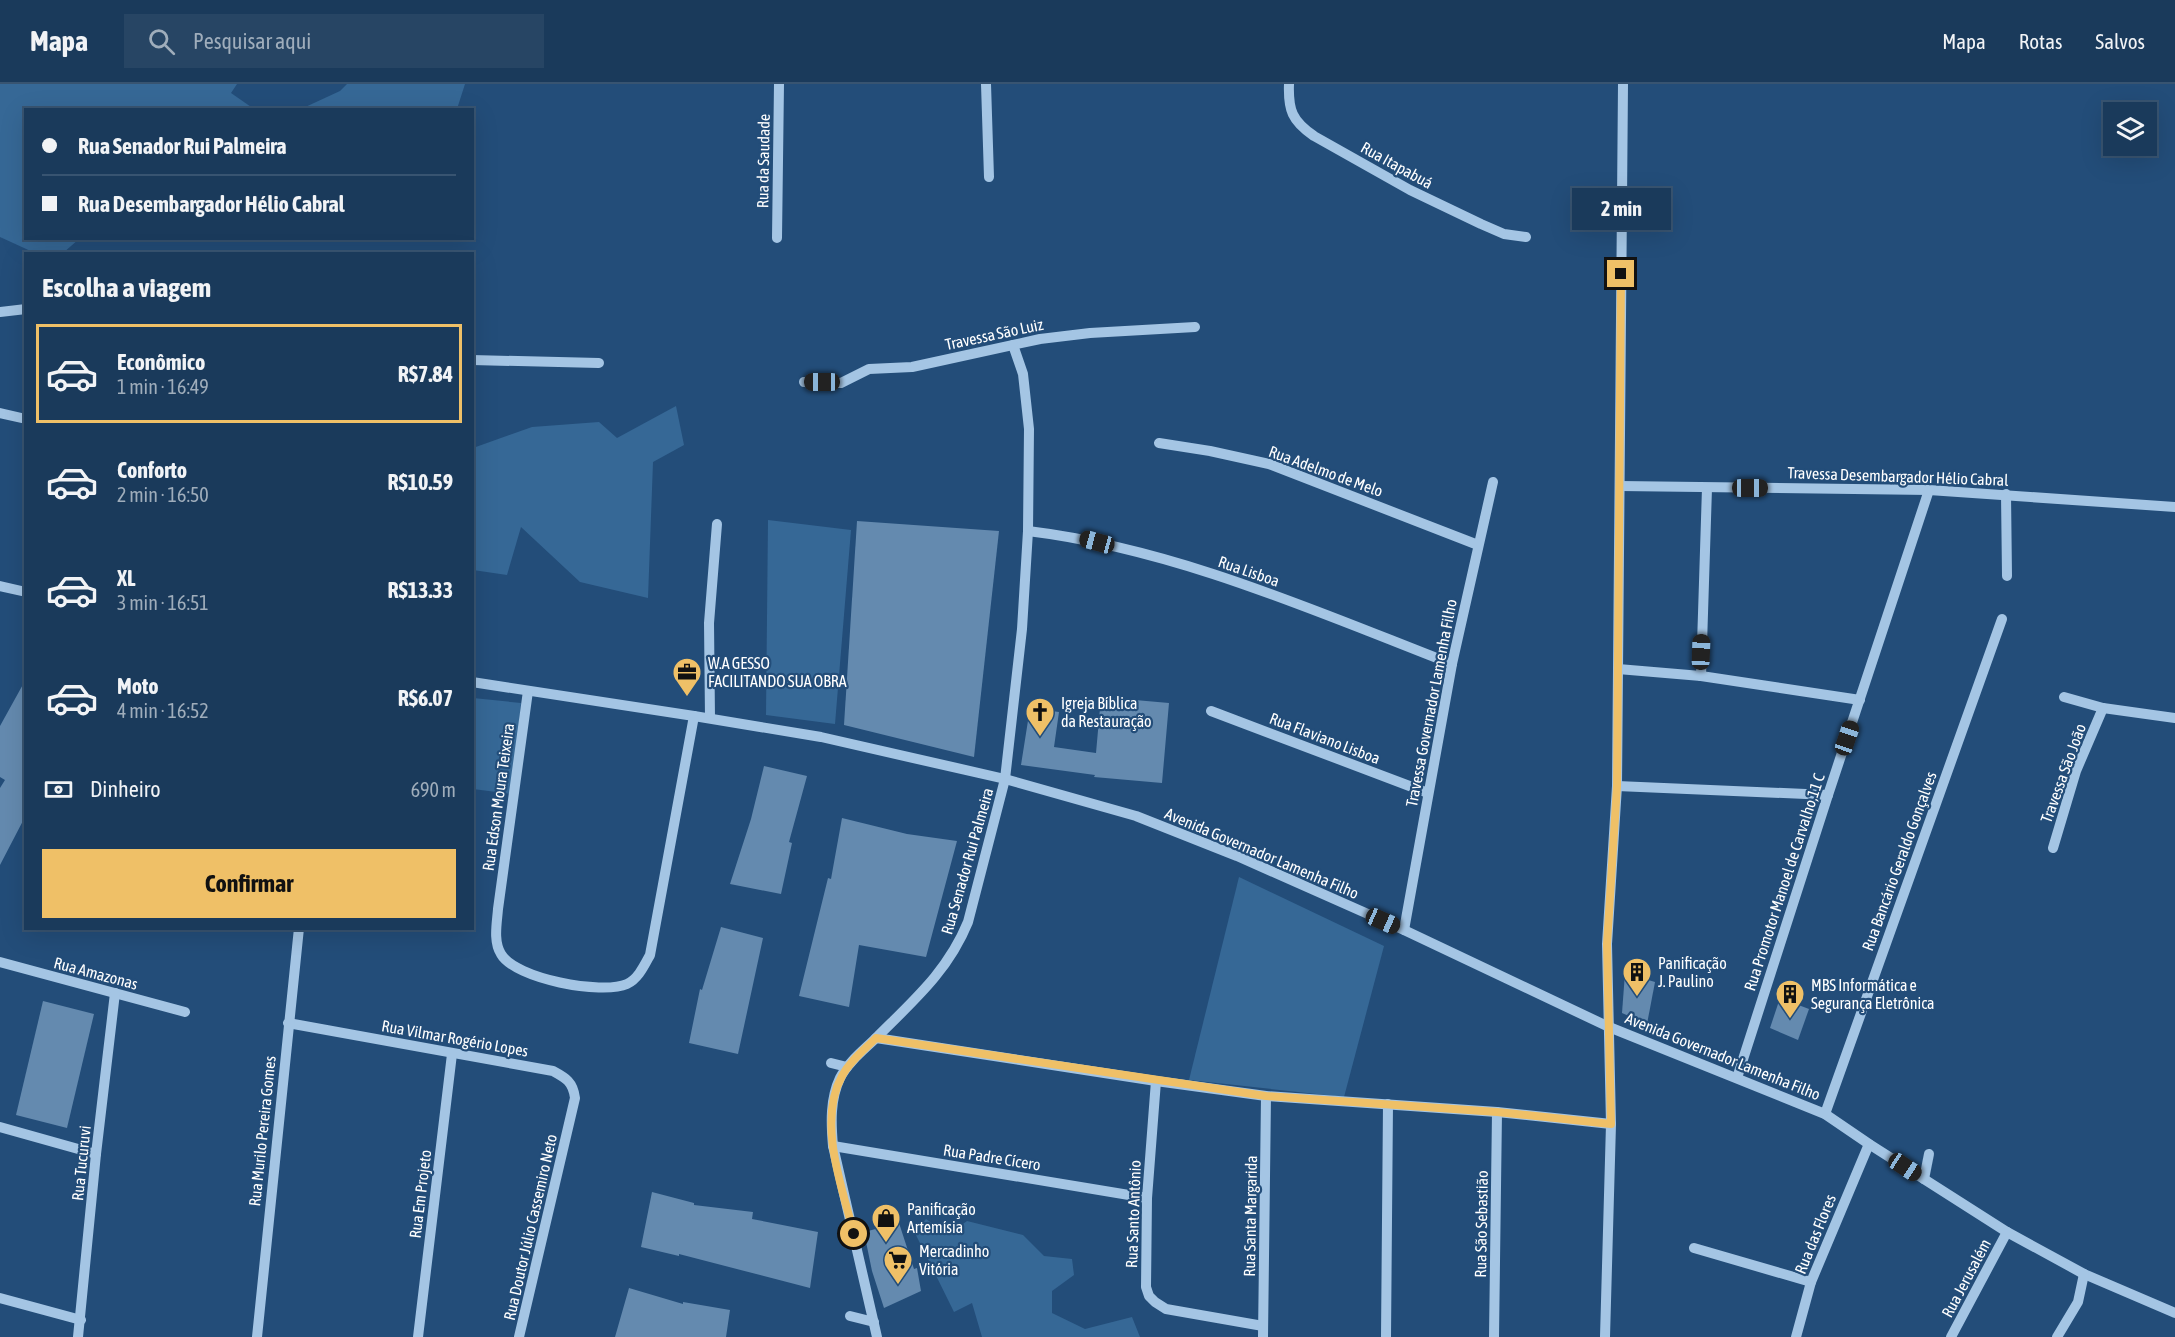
<!DOCTYPE html>
<html lang="pt">
<meta charset="utf-8">
<style>
:root{--surface:#1a3a5b;--page:#274564;--text:#f1f3f6;--muted:#9fadbb;--line:#385471;--accent:#efc067}
body{margin:0;font-family:"Asap Condensed",sans-serif;background:var(--page);color:var(--text);height:100vh;display:flex;flex-direction:column;font-size:22px;white-space:nowrap}
*{box-sizing:border-box;margin:0}
p{font-size:20px;color:var(--muted)}
.icon{flex:none;width:33px;height:33px;fill:none;stroke:currentColor;stroke-width:2;stroke-linecap:round;stroke-linejoin:round}
.map{position:relative;flex:1;overflow:hidden}
.details{position:absolute;left:24px;top:168px;width:450px;height:678px;display:flex;flex-direction:column;background:var(--surface);border-radius:0px;box-shadow:0 6px 24px #0002,0 0 0 2px var(--line)}
.details>*{flex:none}
.banner{position:absolute;left:24px;top:24px;width:450px;height:132px;border-radius:0px;box-shadow:0 6px 24px #0002,0 0 0 2px var(--line);display:grid;align-content:center;height:132px;padding:0 18px;background:var(--surface)}
.buttons{position:absolute;left:2103px;top:18px;display:grid;gap:12px}
.buttons a{display:grid;place-items:center;width:54px;height:54px;border-radius:0px;background:var(--surface);box-shadow:0 6px 24px #0002,0 0 0 2px var(--line);font-size:30px}
.end{position:absolute;width:27px;height:27px;margin:-14px;border:8px solid #efc067;background:#111;box-shadow:0 0 0 3px #111}
.from{border-radius:50%}
.bubble{position:absolute;height:42px;border-radius:0px;background:var(--surface);box-shadow:0 6px 24px #0002,0 0 0 2px var(--line);font-size:20px;font-weight:700;line-height:42px;text-align:center}
.car{position:absolute;width:18px;height:36px;margin:-18px -9px;border-radius:8px;box-shadow:0 0 4px 2px #0007;background:linear-gradient(#222 24%,#8ab4d8 0 40%,#222 0 76%,#8ab4d8 0 86%,#222 0)}
.banner b{display:flex;align-items:center;gap:21px;height:57px;font-size:22px}
.banner b+b{border-top:2px solid var(--line)}
.banner i{width:15px;height:15px;background:var(--text)}
ul{padding:0;list-style:none}
li{display:flex;align-items:center;gap:18px;height:99px;margin:0 12px 9px;padding:0 6px;border:3px solid transparent;border-radius:0px}
li div{flex:1}
li b{display:block;font-size:22px}
li em{font-style:normal;font-weight:700}
li.active{border-color:var(--accent)}
li>.icon{width:54px;height:54px;stroke-width:1.5}
h2{padding:0 18px;font-size:27px;line-height:72px}
.pay{display:flex;align-items:center;gap:15px;height:66px;padding:0 18px;font-size:22px}
.pay p{margin-inline-start:auto}
.cta{display:flex;gap:12px;margin-top:auto;padding:12px 18px}
.cta a{flex:1;height:69px;border-radius:0px;background:var(--accent);color:#111;font-size:24px;font-weight:700;line-height:69px;text-align:center}
header{display:flex;align-items:center;gap:36px;box-sizing:border-box;height:84px;padding:0 30px;background:var(--surface);border-bottom:2px solid var(--line)}
header strong{font-size:28px}
nav{display:flex;gap:33px;margin-inline-start:auto;font-size:21px}
.search{width:420px;height:54px;background:var(--page);display:flex;align-items:center;gap:15px;box-sizing:border-box;padding:0 21px;border-radius:0px;color:var(--muted);font-size:22px}
.map>svg:first-child{display:block}
</style>
<header>
<strong>Mapa</strong>
<div class="search"><svg class="icon" aria-label="search" viewBox="0 0 24 24"><circle cx="10" cy="10" r="6"/><path d="M15 15l6 6"/></svg>Pesquisar aqui</div>
<nav><a>Mapa</a><a>Rotas</a><a>Salvos</a></nav>
</header>
<div class="map">
<svg width="2175" height="1253" viewBox="0 0 2175 1253">
<rect width="100%" height="100%" fill="#234d79"/>
<g fill="#366896">
<path d="M0,0H237L231,9L254,25L26,26V154L79,155L63,169H35L0,153Z"/>
<path d="M347,0H465L457,25H301L340,7Z"/>
<path d="M676,322L684,361L653,378L648,514L580,498L521,443L507,491L473,486V364L532,343L599,338L617,354Z"/>
<path d="M768,436L851,446L835,640L766,631Z"/>
<path d="M473,614L521,619L512,710L473,705Z"/>
<path d="M1239,793L1384,862L1344,1013L1189,996Z"/>
<path d="M926,1135L948,1151L967,1137L1023,1151L1044,1172L1072,1175L1074,1191L1052,1207V1229L1085,1245L1132,1233L1140,1253H982L972,1219L954,1228L915,1149Z"/>
</g>
<g fill="#648aaf">
<path d="M857,437L999,447L974,673L844,641Z"/>
<path d="M26,595V731L0,781V704L5,696L0,693V642Z"/>
<path d="M1101,613L1169,619L1162,699L1094,693L1095,691L1021,681L1030,624L1059,628L1054,663L1096,669Z"/>
<path d="M764,682L807,692L789,758L792,759L781,810L730,800L751,735Z"/>
<path d="M842,734L907,750L957,757L926,873L859,861L849,923L799,912L828,794L831,795Z"/>
<path d="M721,843L763,854L738,970L689,959L700,905L702,906Z"/>
<path d="M1625,889L1655,898L1647,940L1622,929Z"/>
<path d="M1780,914L1809,925L1798,956L1770,944Z"/>
<path d="M43,917L94,930L67,1044L16,1031Z"/>
<path d="M652,1108L694,1119V1121L753,1128L752,1135L818,1148L810,1204L679,1170V1172L641,1163Z"/>
<path d="M899,1139L914,1185L917,1184L921,1207L884,1224L872,1187L864,1148Z"/>
<path d="M629,1204L683,1220V1218L730,1226L726,1253H615Z"/>
</g>
<g fill="none" stroke-linecap="round" stroke-linejoin="round">
<g stroke="#a4c5e4" stroke-width="10">
<path d="M986,0L989,93"/>
<path d="M1289,0C1288,26 1292,37 1314,52L1410,106L1481,140L1504,150L1526,153"/>
<path d="M777,154L779,0"/>
<path d="M0,228L26,225"/>
<path d="M472,276L599,279"/>
<path d="M804,298L841,299L869,285L912,283L1040,255L1090,249L1195,243"/>
<path d="M0,329L26,335"/>
<path d="M1159,359L1210,367L1269,380L1478,461"/>
<path d="M1620,402L1929,406L2175,423"/>
<path d="M2006,410L2007,492"/>
<path d="M1028,447C1176,465 1315,527 1452,580"/>
<path d="M0,502L26,508"/>
<path d="M1618,585L1701,592L1860,616"/>
<path d="M1701,592L1707,404"/>
<path d="M472,598L694,632L821,653L1005,695L1136,732L1237,772L1404,846L1609,943L1825,1030L1869,1060L2007,1148L2084,1190L2175,1229"/>
<path d="M528,607L498,825C497,839 493,857 501,870C515,895 602,911 627,900C638,895 644,882 650,871L694,632"/>
<path d="M2064,613L2103,624L2175,634"/>
<path d="M1211,627L1428,709"/>
<path d="M710,634L709,539L717,440"/>
<path d="M1617,702L1828,711"/>
<path d="M2053,764L2076,687L2103,624"/>
<path d="M1404,846L1452,580L1493,398"/>
<path d="M0,878L185,928"/>
<path d="M288,939L553,987C566,994 573,998 575,1014L519,1253"/>
<path d="M876,954L1156,997L1266,1012L1497,1028L1611,1040"/>
<path d="M831,979L847,983"/>
<path d="M1737,994L1828,711L1929,406"/>
<path d="M1156,997L1147,1114L1146,1203L1149,1212L1155,1218L1166,1225L1263,1242"/>
<path d="M1825,1030L2002,535"/>
<path d="M0,1043L96,1070"/>
<path d="M833,1062L1147,1114"/>
<path d="M1924,1095L1929,1070"/>
<path d="M1694,1164L1811,1198"/>
<path d="M0,1214L81,1236"/>
<path d="M850,1232L874,1238"/>
<path d="M78,1253L96,1070L115,909"/>
<path d="M257,1253L299,844"/>
<path d="M418,1253L452,970"/>
<path d="M877,1253L833,1062C831,1039 830,1015 840,994C848,978 865,965 877,953C914,916 948,887 968,838L1005,695L1022,545L1028,447L1029,345L1023,290L1013,261"/>
<path d="M1263,1253L1266,1012"/>
<path d="M1386,1253L1388,1020"/>
<path d="M1494,1253L1497,1028"/>
<path d="M1605,1253L1611,1040L1607,860L1617,702L1623,0"/>
<path d="M1796,1253L1811,1198L1869,1060"/>
<path d="M1951,1253L2007,1148"/>
<path d="M2057,1253L2078,1218L2084,1190"/>
</g>
</g>
<g fill="none" stroke-linecap="round" stroke-linejoin="round">
<path stroke="#efc067" stroke-width="8" d="M854,1150C842,1104 817,1037 842,992C850,977 864,966 876,954L1266,1012L1497,1028L1611,1040L1607,860L1617,702L1621,190"/>
</g>
<defs>
<g id="office-pin" transform="scale(1.5)"><path d="M0 17L-7.5 6A9.5 9.5 0 1 1 7.5 6Z" fill="#efc067" stroke="#234d79"/><path d="M-6-3h4V-5.5h4V-3h4V5H-6ZM-1-4.5V-3h2v-1.5ZM-6 0V1H6V0Z" fill="#111"/></g>
<g id="church-pin" transform="scale(1.5)"><path d="M0 17L-7.5 6A9.5 9.5 0 1 1 7.5 6Z" fill="#efc067" stroke="#234d79"/><path d="M-1.2-6h2.4v3.5h3.3v2.4h-3.3V6h-2.4V-.1h-3.3v-2.4h3.3Z" fill="#111"/></g>
<g id="building-pin" transform="scale(1.5)"><path d="M0 17L-7.5 6A9.5 9.5 0 1 1 7.5 6Z" fill="#efc067" stroke="#234d79"/><path d="M-4-6H4V6H1V3H-1V6H-4ZM-2.5-4.3h1.7v1.8h-1.7ZM.8-4.3h1.7v1.8H.8ZM-2.5-1h1.7V.8h-1.7ZM.8-1h1.7V.8H.8Z" fill="#111"/></g>
<g id="shop-pin" transform="scale(1.5)"><path d="M0 17L-7.5 6A9.5 9.5 0 1 1 7.5 6Z" fill="#efc067" stroke="#234d79"/><path d="M-5-2.5h2.3a2.7 3.5 0 0 1 5.4 0H5L5.5 6h-11ZM-1.5-2.5h3a1.5 2.3 0 0 0-3 0Z" fill="#111"/></g>
<g id="supermarket-pin" transform="scale(1.5)"><path d="M0 17L-7.5 6A9.5 9.5 0 1 1 7.5 6Z" fill="#efc067" stroke="#234d79"/><path d="M-6-5.5h2.5l.6 2H6L4.5 2H-2.5L-4.4-4H-6ZM-1.5 3.2a1.3 1.3 0 1 0 .1 0ZM3 3.2a1.3 1.3 0 1 0 .1 0Z" fill="#111"/></g>
</defs>
<g fill-rule="evenodd">
<use href="#office-pin" x="687" y="588"/>
<use href="#church-pin" x="1040" y="628"/>
<use href="#building-pin" x="1637" y="888"/>
<use href="#building-pin" x="1790" y="910"/>
<use href="#shop-pin" x="886" y="1134"/>
<use href="#supermarket-pin" x="898" y="1176"/>
</g>
<g text-anchor="middle" dominant-baseline="central" stroke-width="4.5" stroke-linejoin="round" paint-order="stroke">
<g font-size="16" fill="#fff" stroke="#234d79">
<text transform="translate(763 77) rotate(-89)">Rua da Saudade</text>
<text transform="translate(1397 81) rotate(29)">Rua Itapabuá</text>
<text transform="translate(994 250) rotate(-12)">Travessa São Luiz</text>
<text transform="translate(1326 387) rotate(20)">Rua Adelmo de Melo</text>
<text transform="translate(1898 392) rotate(2)">Travessa Desembargador Hélio Cabral</text>
<text transform="translate(1249 487) rotate(19)">Rua Lisboa</text>
<text transform="translate(1431 619) rotate(-79)">Travessa Governador Lamenha Filho</text>
<text transform="translate(1325 654) rotate(21)">Rua Flaviano Lisboa</text>
<text transform="translate(2063 689) rotate(-70)">Travessa São João</text>
<text transform="translate(498 713) rotate(-82)">Rua Edson Moura Teixeira</text>
<text transform="translate(1262 769) rotate(23)">Avenida Governador Lamenha Filho</text>
<text transform="translate(967 777) rotate(-74)">Rua Senador Rui Palmeira</text>
<text transform="translate(1899 777) rotate(-70)">Rua Bancário Geraldo Gonçalves</text>
<text transform="translate(1784 798) rotate(-72)">Rua Promotor Manoel de Carvalho,11 C</text>
<text transform="translate(96 889) rotate(15)">Rua Amazonas</text>
<text transform="translate(455 954) rotate(10)">Rua Vilmar Rogério Lopes</text>
<text transform="translate(1723 972) rotate(22)">Avenida Governador Lamenha Filho</text>
<text transform="translate(262 1047) rotate(-84)">Rua Murilo Pereira Gomes</text>
<text transform="translate(992 1073) rotate(9)">Rua Padre Cícero</text>
<text transform="translate(81 1079) rotate(-84)">Rua Tucuruvi</text>
<text transform="translate(420 1110) rotate(-83)">Rua Em Projeto</text>
<text transform="translate(1133 1130) rotate(-88)">Rua Santo Antônio</text>
<text transform="translate(1250 1132) rotate(-89)">Rua Santa Margarida</text>
<text transform="translate(1481 1140) rotate(-89)">Rua São Sebastião</text>
<text transform="translate(530 1143) rotate(-77)">Rua Doutor Júlio Cassemiro Neto</text>
<text transform="translate(1815 1150) rotate(-68)">Rua das Flores</text>
<text transform="translate(1966 1194) rotate(-62)">Rua Jerusalém</text>
</g>
<g font-size="16" fill="#fff" stroke="#234d79" text-anchor="start">
<text x="708" y="579">W.A GESSO<tspan x="708" dy="18">FACILITANDO SUA OBRA</tspan></text>
<text x="1061" y="619">Igreja Bíblica<tspan x="1061" dy="18">da Restauração</tspan></text>
<text x="1658" y="879">Panificação<tspan x="1658" dy="18">J. Paulino</tspan></text>
<text x="1811" y="901">MBS Informática e<tspan x="1811" dy="18">Segurança Eletrônica</tspan></text>
<text x="907" y="1125">Panificação<tspan x="907" dy="18">Artemísia</tspan></text>
<text x="919" y="1167">Mercadinho<tspan x="919" dy="18">Vitória</tspan></text>
</g>
</g>
</svg>
<div class="buttons">
<a><svg class="icon" aria-label="layers" viewBox="0 0 24 24"><path d="M12 4l9 5-9 5-9-5zM3 14l9 5 9-5"/></svg></a>
</div>
<i class="end from" style="left:854px;top:1150px"></i>
<i class="end" style="left:1621px;top:190px"></i>
<div class="bubble" style="left:1572px;top:104px;width:99px">2 min</div>
<i class="car" style="left:822px;top:298px;rotate:270deg"></i>
<i class="car" style="left:1750px;top:404px;rotate:90deg"></i>
<i class="car" style="left:1097px;top:458px;rotate:285deg"></i>
<i class="car" style="left:1701px;top:568px;rotate:2deg"></i>
<i class="car" style="left:1847px;top:654px;rotate:19deg"></i>
<i class="car" style="left:1383px;top:837px;rotate:114deg"></i>
<i class="car" style="left:1905px;top:1083px;rotate:123deg"></i>
<div class="banner">
<b><i class="from"></i>Rua Senador Rui Palmeira</b>
<b><i></i>Rua Desembargador Hélio Cabral</b>
</div>
<section class="details">
<h2>Escolha a viagem</h2>
<ul>
<li class="active"><svg class="icon" aria-label="car" viewBox="0 0 24 24"><path d="M5 17H2v-5l4-1 3-4h7l3 4 3 1v5h-3M9 17h6M6 11h13"/><circle cx="7" cy="17" r="2"/><circle cx="17" cy="17" r="2"/></svg><div><b>Econômico</b><p>1 min · 16:49</p></div><em>R$7.84</em></li>
<li><svg class="icon" aria-label="car" viewBox="0 0 24 24"><path d="M5 17H2v-5l4-1 3-4h7l3 4 3 1v5h-3M9 17h6M6 11h13"/><circle cx="7" cy="17" r="2"/><circle cx="17" cy="17" r="2"/></svg><div><b>Conforto</b><p>2 min · 16:50</p></div><em>R$10.59</em></li>
<li><svg class="icon" aria-label="car" viewBox="0 0 24 24"><path d="M5 17H2v-5l4-1 3-4h7l3 4 3 1v5h-3M9 17h6M6 11h13"/><circle cx="7" cy="17" r="2"/><circle cx="17" cy="17" r="2"/></svg><div><b>XL</b><p>3 min · 16:51</p></div><em>R$13.33</em></li>
<li><svg class="icon" aria-label="car" viewBox="0 0 24 24"><path d="M5 17H2v-5l4-1 3-4h7l3 4 3 1v5h-3M9 17h6M6 11h13"/><circle cx="7" cy="17" r="2"/><circle cx="17" cy="17" r="2"/></svg><div><b>Moto</b><p>4 min · 16:52</p></div><em>R$6.07</em></li>
</ul>
<div class="pay"><svg class="icon" aria-label="cash" viewBox="0 0 24 24"><path d="M3 7h18v10H3z"/><circle cx="12" cy="12" r="2"/></svg>Dinheiro<p>690 m</p></div>
<div class="cta"><a>Confirmar</a></div>
</section>
</div>
